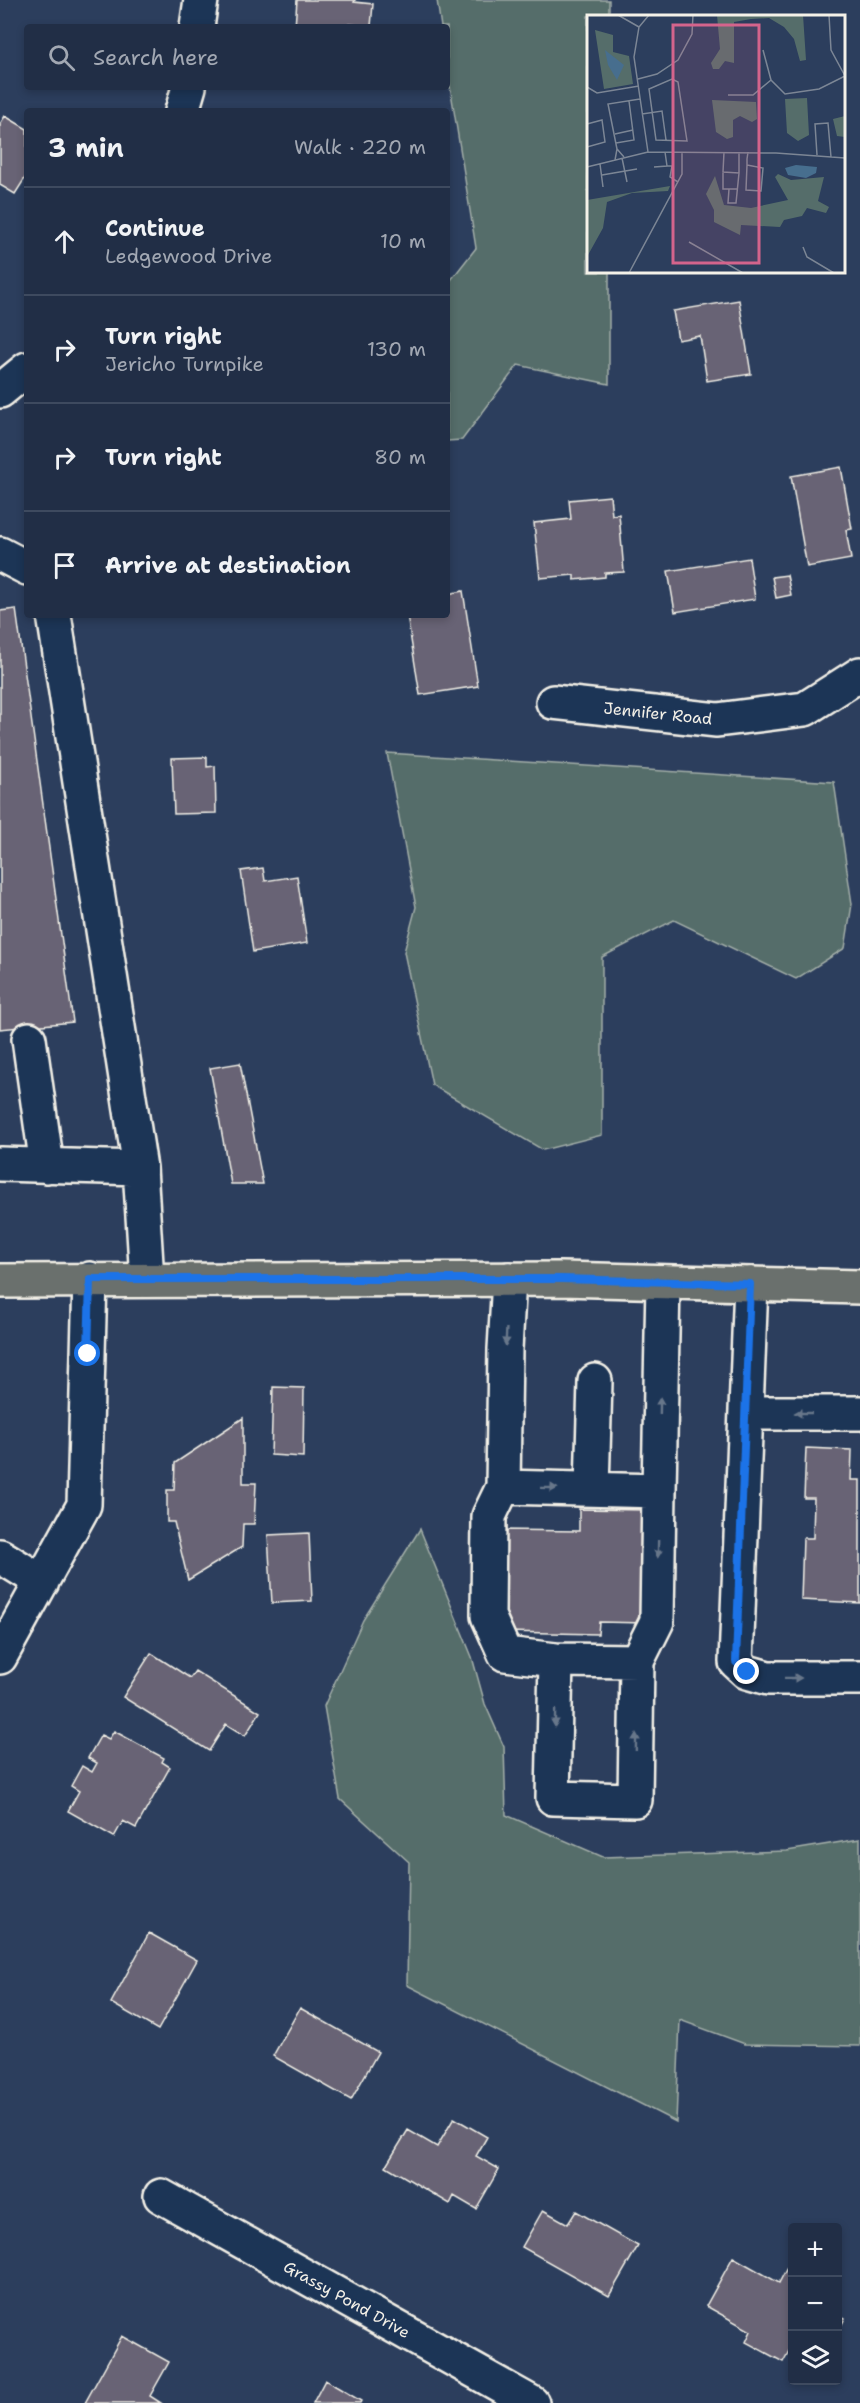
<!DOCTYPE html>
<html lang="en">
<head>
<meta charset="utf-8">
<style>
  body { margin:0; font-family:"Shantell Sans",sans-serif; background:#2d3a51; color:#f1f3f6 }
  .controls { position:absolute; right:18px; bottom:18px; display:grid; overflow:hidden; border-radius:6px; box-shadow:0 3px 9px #0003 }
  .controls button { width:54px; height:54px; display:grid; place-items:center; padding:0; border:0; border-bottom:2px solid #3e4a5f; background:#212e46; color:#f1f3f6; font:30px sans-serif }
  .stop { position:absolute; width:18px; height:18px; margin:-14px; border:4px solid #1a73e8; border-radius:50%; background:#fff }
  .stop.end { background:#1a73e8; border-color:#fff; box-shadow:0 2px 6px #0008 }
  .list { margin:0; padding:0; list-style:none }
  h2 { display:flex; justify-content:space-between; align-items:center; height:78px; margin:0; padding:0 24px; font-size:26px }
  h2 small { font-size:20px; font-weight:400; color:#a2a8b3 }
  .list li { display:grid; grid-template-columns:39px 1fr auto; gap:18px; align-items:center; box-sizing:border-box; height:108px; padding:0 24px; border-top:2px solid #3e4a5f }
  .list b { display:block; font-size:22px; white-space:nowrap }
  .list p { margin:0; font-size:20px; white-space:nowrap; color:#a2a8b3 }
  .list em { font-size:20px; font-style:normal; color:#a2a8b3 }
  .icon { flex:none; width:33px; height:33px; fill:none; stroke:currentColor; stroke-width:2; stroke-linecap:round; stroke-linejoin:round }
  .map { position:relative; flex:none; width:860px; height:2403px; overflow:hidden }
  .search { position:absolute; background:#212e46; box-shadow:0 3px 9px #0003; left:24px; top:24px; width:426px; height:66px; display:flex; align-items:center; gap:15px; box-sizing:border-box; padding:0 21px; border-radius:6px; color:#a2a8b3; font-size:22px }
  .panel { position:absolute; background:#212e46; box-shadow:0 3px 9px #0003; left:24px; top:108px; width:426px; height:510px; border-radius:6px }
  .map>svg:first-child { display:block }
</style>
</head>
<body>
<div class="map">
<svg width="860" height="2403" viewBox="0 0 860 2403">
  <rect width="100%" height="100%" fill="#2c3e5d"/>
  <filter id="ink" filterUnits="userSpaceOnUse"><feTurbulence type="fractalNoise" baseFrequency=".0167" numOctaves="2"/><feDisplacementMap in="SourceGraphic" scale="12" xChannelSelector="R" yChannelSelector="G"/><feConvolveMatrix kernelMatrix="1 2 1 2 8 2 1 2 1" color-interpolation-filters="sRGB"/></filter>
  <g filter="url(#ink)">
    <path fill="#556d6a" stroke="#a4afa9" stroke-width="1.5" d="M437,0h172v16h-21v256h21v112l-91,-19 -56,75 -15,1v-156l29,-37 -29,-181v-40h-6z
      M387,753l447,29 18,122 -7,44 -49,31 -122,-59 -72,37v178l-59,15 -111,-65 -28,-133 12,-45z
      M420,1529l52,128 13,47 19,43 2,68 97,42 184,-6 73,-12v207l-115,-2 -65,-24 -4,102 -269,-137 2,-123 -69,-63 -16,-93 39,-86z"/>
    <path fill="#686474" stroke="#f4f1e8" stroke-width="1.5" d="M297,0h58l-1,2 19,2 -2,22 -22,-2v3h-54z
      M5,116l22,13v46l-12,19 -15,-9v-61z
      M739,300l12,74 -44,7 -7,-45 -22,4 -5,-29z
      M841,467l11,62 -6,1 5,29 -44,8 -16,-91z
      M610,496l2,19 7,-1 5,58 -19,1v4l-31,3v-5l-34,3 -6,-55 37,-4 -2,-19z
      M749,558l6,41 -80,13 -7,-41z
      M787,575l4,20 -15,3 -4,-21z
      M463,591l15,95 -58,9 -13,-80h40v-21z
      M16,609l57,413 -73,7v-418z
      M207,757v10l8,-1 1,47 -42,1 -2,-56z
      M263,868l2,13 32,-5 10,67 -54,9 -12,-81z
      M240,1063l23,121h-32l-21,-116z
      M273,1387l31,1 -1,69 -32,-2z
      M243,1418v65h13l-2,41h-11l-1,23 -54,33 -14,-58h-7v-32h7l1,-27z
      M806,1448l46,2 -1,30h9v123l-59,-3 2,-62h10l1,-40h-10z
      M579,1509l68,1 -1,113 -47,-1 -1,12 -93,-2 1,-45h-6l1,-57 78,1z
      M309,1533l3,68 -40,2 -4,-68z
      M151,1653l39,25 5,-7 65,41 -15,24 -19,-12 -17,27 -86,-54z
      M114,1731l50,27 -2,4 8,5 -34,61 -13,-7 -9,16 -46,-26 11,-20 -8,-5 11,-20 10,6 5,-9 -9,-5 13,-23 8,4z
      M149,1933l48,27 -39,70 -47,-27z
      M300,2008l78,44 -27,48 -78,-44z
      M454,2118l33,19 -11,19 23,13 -23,40 -22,-13 -4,8 -64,-38 22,-36 29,17z
      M543,2210l25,14 8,-13 62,35 -29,50 -87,-49z
      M733,2257l46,26 9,-17 4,3v84l-3,-2 -6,11 -37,-20 5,-11 -45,-25z
      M838,2314l7,4 -7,14z
      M122,2336l47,26 -19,34 11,7h-76z
      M325,2380l36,21 -1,2h-47z"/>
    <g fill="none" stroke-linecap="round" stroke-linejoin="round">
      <defs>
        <path id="minor" d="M197,27l4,-27
          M182,111l7,-24
          M0,391l27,-22
          M0,554l27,14
          M553,702l164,18 88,-11 55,-35
          M29,1039l18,127
          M0,1164l140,4 -86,-553
          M140,1168l7,112
          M509,1279l-4,70 -2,138 156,4 4,-209
          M751,1284l-15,378 11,10 21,6h92
          M746,1413h114
          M503,1487l-14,29 -1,100 17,38 51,6 81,1
          M592,1489l3,-108
          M0,1556l42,26
          M0,1657l84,-152 6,-226
          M556,1660l-3,138 82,2 2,-139 20,-40 2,-130
          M161,2196l371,207"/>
        <path id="major" d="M0,1281l561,-2 299,8"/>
      </defs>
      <use href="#minor" stroke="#f4f1e8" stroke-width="38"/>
      <use href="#major" stroke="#f4f1e8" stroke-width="38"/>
      <use href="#minor" stroke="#1d3557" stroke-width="33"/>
      <use href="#major" stroke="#6b706d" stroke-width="33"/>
    </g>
    <defs><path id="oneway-solid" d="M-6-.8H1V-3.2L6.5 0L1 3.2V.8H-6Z" transform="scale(1.5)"/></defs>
    <g fill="#68778a">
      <use href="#oneway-solid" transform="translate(506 1337) rotate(93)"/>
      <use href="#oneway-solid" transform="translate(660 1406) rotate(-89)"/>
      <use href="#oneway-solid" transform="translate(803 1413) rotate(180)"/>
      <use href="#oneway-solid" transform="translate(549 1488) rotate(1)"/>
      <use href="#oneway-solid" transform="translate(658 1549) rotate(91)"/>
      <use href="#oneway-solid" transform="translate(793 1678)"/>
      <use href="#oneway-solid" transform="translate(555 1718) rotate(91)"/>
      <use href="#oneway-solid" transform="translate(636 1742) rotate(-89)"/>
    </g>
  </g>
  <g fill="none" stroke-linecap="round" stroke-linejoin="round" filter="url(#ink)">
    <path stroke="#1a73e8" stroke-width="8" d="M88,1354l2,-75h471l189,5 -14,378 11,10"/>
  </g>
  <g text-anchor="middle" stroke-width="5" stroke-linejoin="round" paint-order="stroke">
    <g font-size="16" fill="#f4f1e8" stroke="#1d3557">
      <text transform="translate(658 713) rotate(6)" y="6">Jennifer Road</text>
      <text transform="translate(347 2299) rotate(29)" y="6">Grassy Pond Drive</text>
    </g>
  </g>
  <g transform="translate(587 15)">
    <rect width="258" height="258" fill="#2c3e5d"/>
    <path d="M130,0h86l3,45 -6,1 -6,-22 -10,-12 -15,-9 -18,1 -17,3v41l-9,-2 -6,8h-6l-2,-6 9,-14zM8,15l18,5v17l16,4 4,28 -29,5zM220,83l2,37 -11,6 -11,-8 -2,-34zM125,85l44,2 1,17 -5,3 -12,-6 -7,4v17l-6,2 -11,-7zM258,101v21l-8,-1 -4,-17zM191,159l13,6 33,-3 -6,24 11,6 -3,6 -19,-5 -5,8 -18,4 -4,7 -39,-2 -1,10 -26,-13v-12l-8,-16 9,-18 9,29 27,3 37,-8 -13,-23zM83,171l-2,5 -36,2 -25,9 -4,26 -15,27 -1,-55z" fill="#556d6a"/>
    <path d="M18,35l19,15 -7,15 -9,-15zM209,150l21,2 -1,6 -10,5 -18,-3 -3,-7z" fill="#476e8e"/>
    <path fill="none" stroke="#7c8695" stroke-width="1.5" d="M31,0l21,12M242,0l2,35 14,26M176,35l8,30 14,14 34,-5 26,-13M51,64l19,-5 21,-14 14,-26 1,-19M85,64l6,3 9,59 -31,-1 -7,-51zM0,72l10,6 42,-7M141,80h25l18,-15M55,99l20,-3 4,29M0,109l15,-4 3,22 -18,5M28,119l18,-4M29,128l18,-3 -5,-39M30,134l-9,-45 32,-5M61,137l-14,-95 5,-30 10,-12M137,137l-1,20 16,1v-21M230,140l-2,-31 13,-1 3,34M35,143l5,24M28,145l2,-11 7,8M13,149l3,23M160,150l16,3 -2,23 -15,-1 1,-25v-6l1,-7M80,151h5l-2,11 8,5M0,152l61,-15 128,1 69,5M67,152l13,-1 -2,-14M136,157v17h14M15,160l35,-6M142,174l-1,14h8l3,-30M102,227l54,31M216,232l4,10 27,16M42,258l53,-99v-22"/>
    <path fill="#d4648c" fill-opacity="0.15" stroke="#d4648c" stroke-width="3" d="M86,10h86v238h-86z"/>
    <rect width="258" height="258" fill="none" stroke="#f4f1e8" stroke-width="3"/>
  </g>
</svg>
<div class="controls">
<button>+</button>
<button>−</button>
<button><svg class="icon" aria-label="layers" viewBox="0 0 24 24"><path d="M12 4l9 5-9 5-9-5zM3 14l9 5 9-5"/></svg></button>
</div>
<div class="stop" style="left:88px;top:1354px"></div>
<div class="stop end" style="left:747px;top:1672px"></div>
<div class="search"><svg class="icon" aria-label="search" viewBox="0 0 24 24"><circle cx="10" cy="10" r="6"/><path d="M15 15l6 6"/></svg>Search here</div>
<section class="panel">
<h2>3 min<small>Walk · 220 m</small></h2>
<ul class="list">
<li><svg class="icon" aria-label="ahead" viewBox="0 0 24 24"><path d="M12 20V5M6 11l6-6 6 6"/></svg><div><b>Continue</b><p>Ledgewood Drive</p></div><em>10 m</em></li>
<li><svg class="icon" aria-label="right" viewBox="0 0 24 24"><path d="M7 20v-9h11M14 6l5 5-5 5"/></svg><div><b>Turn right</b><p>Jericho Turnpike</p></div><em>130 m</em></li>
<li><svg class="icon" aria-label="right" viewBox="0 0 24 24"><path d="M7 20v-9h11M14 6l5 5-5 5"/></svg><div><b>Turn right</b></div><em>80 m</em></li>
<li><svg class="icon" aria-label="arrive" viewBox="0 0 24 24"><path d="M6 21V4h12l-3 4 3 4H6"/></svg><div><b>Arrive at destination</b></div></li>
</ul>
</section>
</div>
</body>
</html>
